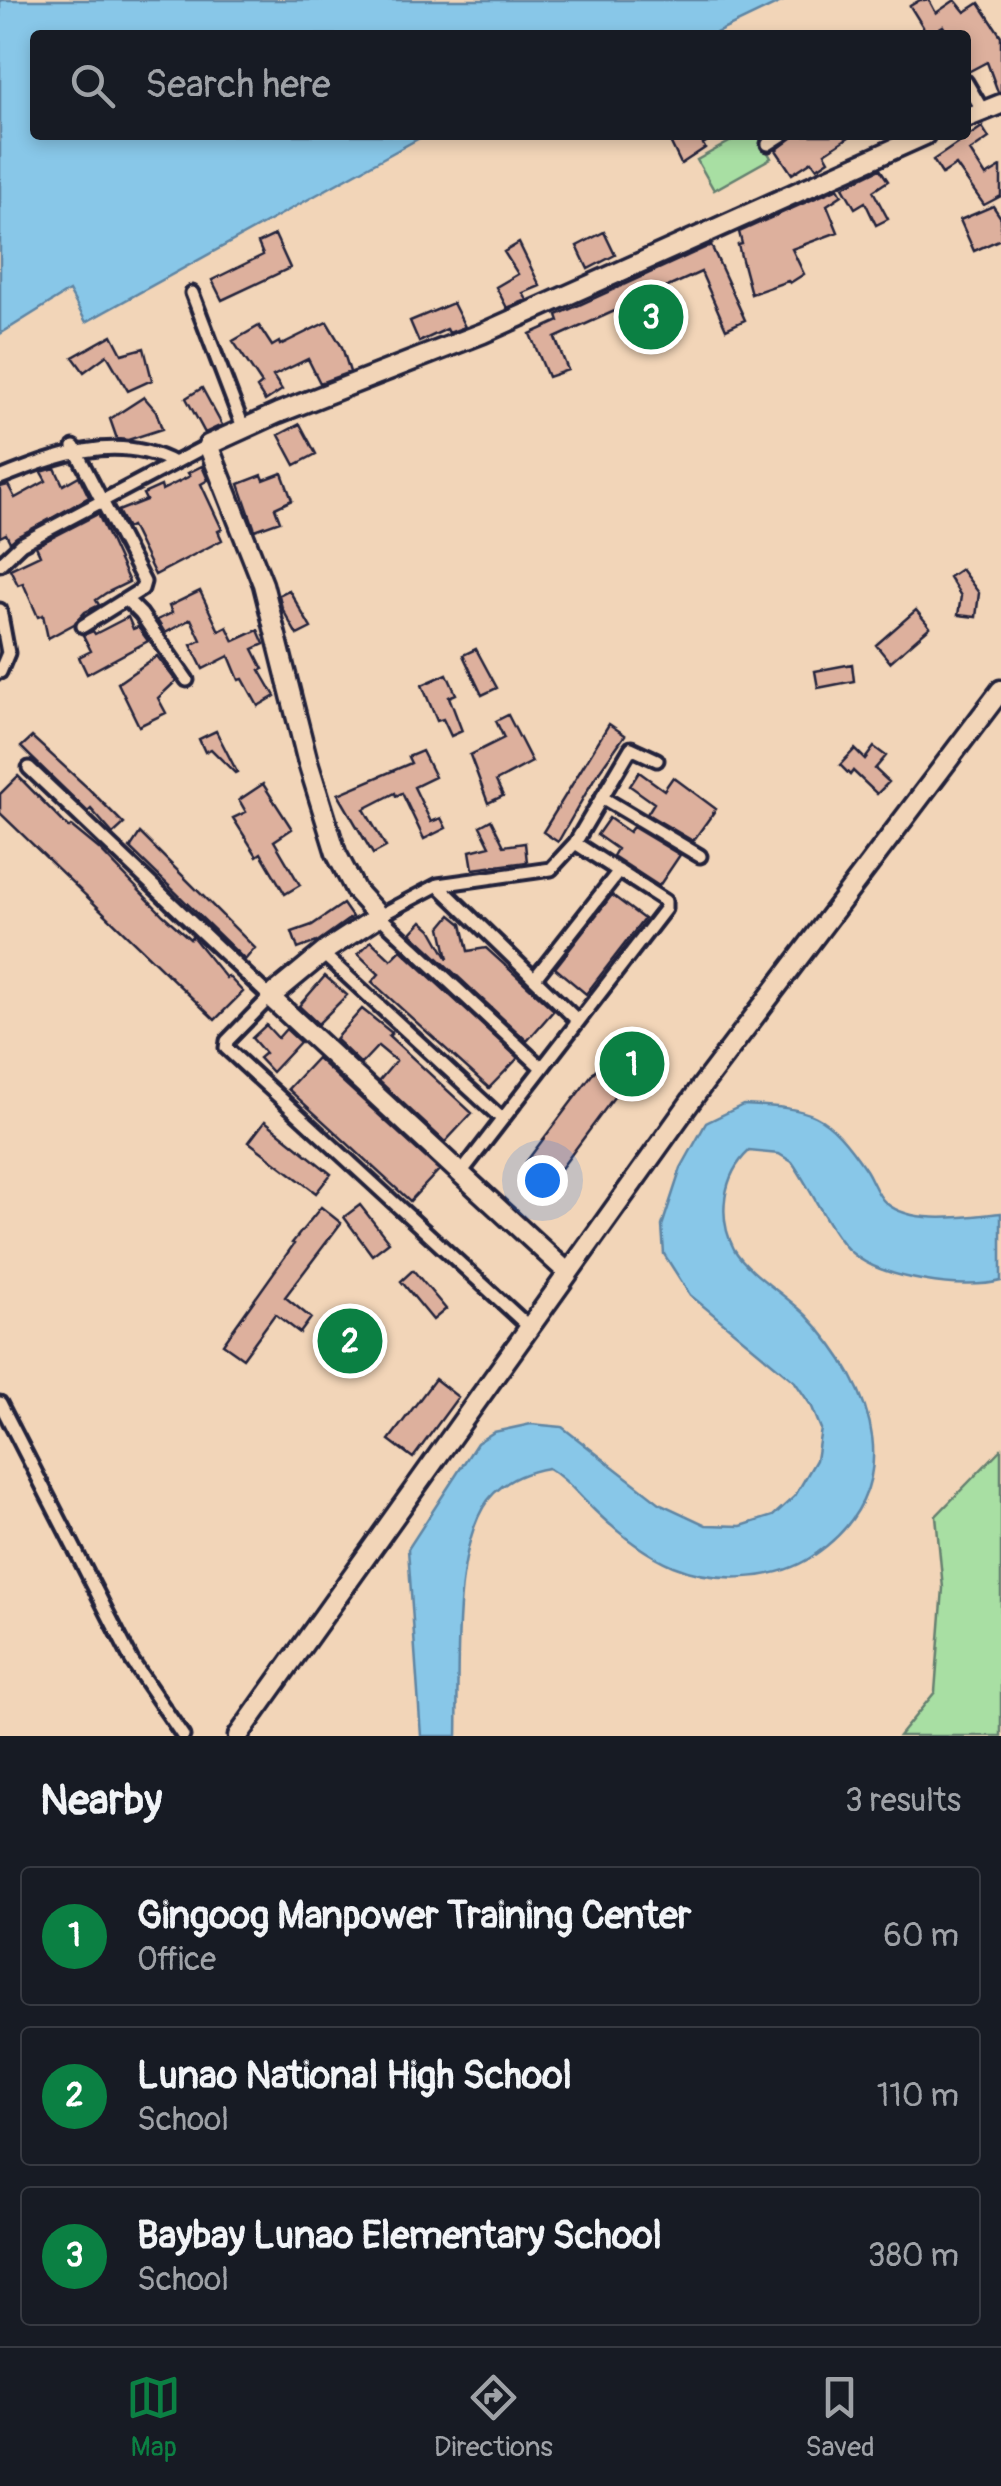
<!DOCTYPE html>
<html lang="en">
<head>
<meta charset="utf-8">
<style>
  body { margin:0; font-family:Pangolin,sans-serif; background:#20242c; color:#f1f3f6 }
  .you { position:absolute; left:542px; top:1180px; width:35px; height:35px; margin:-25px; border:8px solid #fff; border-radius:50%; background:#1a73e8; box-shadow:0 0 0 15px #1a73e833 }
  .badge { display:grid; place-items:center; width:65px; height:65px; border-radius:50%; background:#0b8043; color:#fff; font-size:32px; font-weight:700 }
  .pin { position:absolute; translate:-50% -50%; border:5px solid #fff; box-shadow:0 2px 10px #0006 }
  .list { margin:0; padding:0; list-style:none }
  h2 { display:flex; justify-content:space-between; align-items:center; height:130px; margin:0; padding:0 40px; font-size:42px }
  h2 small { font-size:32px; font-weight:400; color:#9ea1a6 }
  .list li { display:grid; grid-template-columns:65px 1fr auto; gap:30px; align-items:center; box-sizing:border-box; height:140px; margin:0 20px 20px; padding:0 20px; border:2px solid #363941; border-radius:10px }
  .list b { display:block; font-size:38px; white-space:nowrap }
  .list p { margin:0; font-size:32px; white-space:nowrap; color:#9ea1a6 }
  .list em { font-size:32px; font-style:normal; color:#9ea1a6 }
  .icon { flex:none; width:55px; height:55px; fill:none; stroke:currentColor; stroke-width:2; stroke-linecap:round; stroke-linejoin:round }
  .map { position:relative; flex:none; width:1001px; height:1736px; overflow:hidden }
  .search { position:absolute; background:#171b24; box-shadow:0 5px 15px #0003; left:30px; right:30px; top:30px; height:110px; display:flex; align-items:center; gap:25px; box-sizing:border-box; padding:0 35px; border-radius:10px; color:#9ea1a6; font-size:38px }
  .sheet { height:610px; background:#171b24 }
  nav { display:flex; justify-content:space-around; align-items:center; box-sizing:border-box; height:140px; border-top:2px solid #363941; background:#171b24; font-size:28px; color:#9ea1a6 }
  nav a { display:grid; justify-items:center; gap:5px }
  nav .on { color:#0b8043 }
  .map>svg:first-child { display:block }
</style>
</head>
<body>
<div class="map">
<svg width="1001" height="1736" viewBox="0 0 1001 1736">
  <rect width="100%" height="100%" fill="#f2d5b8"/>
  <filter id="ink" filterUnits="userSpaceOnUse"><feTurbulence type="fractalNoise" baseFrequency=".01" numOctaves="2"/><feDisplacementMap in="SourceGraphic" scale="20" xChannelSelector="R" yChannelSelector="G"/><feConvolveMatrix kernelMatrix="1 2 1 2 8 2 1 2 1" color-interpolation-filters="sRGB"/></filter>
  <g filter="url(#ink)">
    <path fill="#a8dfa3" stroke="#65806f" stroke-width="2.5" d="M742,135h16l13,23 -57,32 -17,-30z
      M1001,1449v287h-102l36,-44 8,-104 -7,-72z"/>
    <path fill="#88c7e8" stroke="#5f85a3" stroke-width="2.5" d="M0,0h785l-73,35h-677v100h390l-339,187 -17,-31 -69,43z
      M743,1105c69,3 83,6 123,65 6,9 11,26 20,33 27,23 83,13 115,10v68c-37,10 -119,-2 -149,-28 -20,-16 -43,-68 -60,-91l-13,-8 -30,-3c-26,24 -32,66 -15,98 14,24 52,46 73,67 68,71 104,174 6,240 -38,26 -99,27 -140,10 -31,-13 -63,-40 -86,-63 -13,-13 -23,-26 -39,-35 -23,4 -45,13 -60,32 -37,50 -29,174 -31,236h-36l-13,-187 69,-106 17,-11 37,-8 31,3 99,77 45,21 35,1 32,-10 22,-20 21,-36 5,-31 -9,-22 -17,-25 -105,-87 -26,-41 -2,-28 19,-58 25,-45z"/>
    <path fill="#ddb09d" stroke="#22223b" stroke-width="2.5" d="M920,0h9l7,13 19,-13 10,12 14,-9 22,33v56h-3l-11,-30 -21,11v-38h-17l-6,-9 -15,9 -18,-29z
      M982,127l7,11 -19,13 16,25 15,-9v29l-17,9 -28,-40 -14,9 -9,-14z
      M667,135h50l-14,9 2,4 -24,16z
      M796,135h56l-27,18 4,7 -12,8 -5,-7 -20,13 -16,-24z
      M880,169l8,12 -15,10 15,28 -12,6 -11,-23 -10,6 -12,-21z
      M838,188l4,7 -15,10 11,27 -46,17 12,25 -14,9 -2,-2 -37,13 -13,-49 4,-1 -3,-12z
      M993,206l8,12v21l-27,12 -14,-31z
      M604,232l11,23 -27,14 -11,-23z
      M275,235l15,33 -68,32 -10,-20 51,-25 -5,-12z
      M519,243l21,43 -17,7 4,7 -20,8 -11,-21 22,-13 -14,-22z
      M711,245l34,75 -19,9 -25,-57 -146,66 13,32 -20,7 -18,-43 29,-13 -2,-6z
      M453,303l12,24 -16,6 -2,-4 -28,13 -9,-21z
      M327,322l15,25 8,25 -30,11 -12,-24 -35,17 9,14 -17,11 -8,-13 5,-4 -29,-43 26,-15 13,20 7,-4 1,3z
      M112,335l10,19 22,-6 8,32 -24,11 -21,-36 -23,17 -11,-15z
      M202,388l20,37 -17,8 -19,-35z
      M144,397l12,14 6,18 -34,11 -11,-1 -7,-20z
      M300,424l16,30 -21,11 -16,-30z
      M202,466l6,14 -7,4 21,45 -4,2 4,9 -67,35 -24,-49 -4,2 -9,-17 28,-11 -3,-6 18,-8 1,4 28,-14 -2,-3z
      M55,468l8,17 16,-9 10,21 -79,45 -4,-8 -6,3v-50l8,-2 7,13 31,-17 -5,-9z
      M282,473l10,27 -17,8 5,13 -25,9 -16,-46 23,-9 2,5z
      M98,514l31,68 -23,11 -10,7 3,5 -14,7 -11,12 -26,14 -5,-23 -5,2 -15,-34 -5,2 -8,-16 30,-14 -4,-9z
      M961,569l18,24 -3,24 -18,-2 3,-19 -12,-19z
      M289,590l22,38 -14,7 -15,-27 -3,-13z
      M200,591l19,40 8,-4 7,14 24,-11 6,14 -11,5 10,20 -3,1 15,26 -17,10 -15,-27 -4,1 -10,-24 -26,13 -12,-24 10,-5 -10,-21 -26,14 -8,-13 15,-7 -3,-7z
      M916,610l14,17 -40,35 -14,-17z
      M128,617l5,12 5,-2 10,14 -61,33 -8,-17 12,-6 -8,-16 10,-4 2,3z
      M476,649l21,39 -15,7 -19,-40z
      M157,656l19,25 -18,17 8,15 -27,13 -21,-43z
      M852,664l2,17 -36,7 -3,-17z
      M447,674l9,20 -7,3 13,34 -11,5 -8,-17 -6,2 -15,-36z
      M508,715l24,47 -36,19 7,15 -15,7 -18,-48 34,-17 -8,-17z
      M609,724l16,11 -31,44 -36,63 -15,-10z
      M216,731l21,41 -2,1 -24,-24 -6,3 -6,-13z
      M32,737l57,52 35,35 -11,10 -22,-25 -3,3 -59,-57 -8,-8z
      M874,747l12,9 -11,13 14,13 -12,12 -24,-23 -3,4 -10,-10 15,-16 10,10z
      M422,751l13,26 -21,10 17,35 10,-4 5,10 -22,11 -22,-46 -6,3 -1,-3 -31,16 22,38 -13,7 -35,-60 73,-31 -3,-6z
      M639,772l25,18 9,-13 43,32 -23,32 -46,-27 7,-11 -24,-17z
      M18,776l51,52 2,-2 28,23 64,66 27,24 2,-3 34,42 2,-2 15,16 -28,28 -215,-207v-19z
      M263,784l29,45 -18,12 26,44 -15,9 -24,-41 -4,3 -24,-38 13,-6 -7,-12z
      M609,818l20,14 4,-5 47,28 -21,31 -46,-30 4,-7 -20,-14z
      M491,820l13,26 21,-3 2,19 -54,7 -3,-18 20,-5 -10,-20z
      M140,833l115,115 -10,12 -115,-112z
      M612,895l32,24 -58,75 -31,-26z
      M343,904l9,13 -35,25 -19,7 -6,-17 20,-7z
      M451,915l11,9 6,27 18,-3 68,62 -27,31 -116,-108 11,-12 9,8 17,30 -7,-32z
      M371,941l20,19 10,-10 117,108 -29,30 -117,-106 7,-8 -21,-20z
      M325,976l22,19 -29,29 -19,-18z
      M362,1009l30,24 -3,3 83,77 -27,29 -66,-61 17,-20 -18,-15 -17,18 -26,-25z
      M266,1025l12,13 8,-9 14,13 -28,30 -13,-14 6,-5 -13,-15z
      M615,1044l25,18 -89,120 -25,-20z
      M317,1058l122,112 -29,31 -122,-112z
      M265,1121l66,53 -15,19 -67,-51z
      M360,1205l29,37 -17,13 -28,-38z
      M321,1207l20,16 -56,74 26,21 -11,15 -25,-19 -32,44 -20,-14 71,-100 -2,-1z
      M413,1270l33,39 -13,11 -32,-39z
      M435,1379l23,18 -45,61 -24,-18z"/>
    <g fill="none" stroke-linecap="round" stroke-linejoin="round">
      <defs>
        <path id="street" d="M966,82l17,29
          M768,144l14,-9
          M192,293l51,134
          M74,447l70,135 -2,7 -59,37
          M0,478c55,-22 117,-46 174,-15
          M0,564l21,-20 187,-99
          M127,600l14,14 46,66
          M0,610l8,43 -8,19
          M29,768l241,229 -43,44 -1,7 303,279
          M603,798l97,58
          M575,843l56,-95 26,12
          M438,885l139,135
          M323,954l178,164
          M535,978l84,-107
          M461,1173l204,-264v-8l-90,-58 -24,26 -113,16 -59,31 162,151
          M0,1403l132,258 51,75"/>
        <path id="secondary" d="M966,118l35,-14
          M567,1272l-297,-275 58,-48 51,-33 -23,-25 -20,-38 -29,-94 -44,-175 -55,-139 70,-32 205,-80 442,-198
          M238,1736l463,-649 300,-397"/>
      </defs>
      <use href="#street" stroke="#22223b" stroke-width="19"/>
      <use href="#secondary" stroke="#22223b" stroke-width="25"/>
      <use href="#street" stroke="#f2d5b8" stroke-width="11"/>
      <use href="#secondary" stroke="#f2d5b8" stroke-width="18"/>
    </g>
  </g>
</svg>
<div class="you"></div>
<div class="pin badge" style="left:632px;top:1064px">1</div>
<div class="pin badge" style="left:350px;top:1341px">2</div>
<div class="pin badge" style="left:651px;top:317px">3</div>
<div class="search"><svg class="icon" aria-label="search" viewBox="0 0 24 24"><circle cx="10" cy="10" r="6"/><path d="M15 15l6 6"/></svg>Search here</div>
</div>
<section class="sheet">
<h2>Nearby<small>3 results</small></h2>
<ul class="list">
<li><span class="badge">1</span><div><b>Gingoog Manpower Training Center</b><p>Office</p></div><em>60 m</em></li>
<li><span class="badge">2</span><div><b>Lunao National High School</b><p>School</p></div><em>110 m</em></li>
<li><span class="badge">3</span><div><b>Baybay Lunao Elementary School</b><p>School</p></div><em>380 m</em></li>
</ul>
</section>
<nav>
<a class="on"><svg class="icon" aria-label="map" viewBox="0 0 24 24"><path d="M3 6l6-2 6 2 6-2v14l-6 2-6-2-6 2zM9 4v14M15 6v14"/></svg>Map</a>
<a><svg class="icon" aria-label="directions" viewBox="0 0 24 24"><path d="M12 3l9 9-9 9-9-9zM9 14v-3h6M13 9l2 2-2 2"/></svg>Directions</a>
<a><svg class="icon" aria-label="saved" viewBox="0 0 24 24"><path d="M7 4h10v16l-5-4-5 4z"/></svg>Saved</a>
</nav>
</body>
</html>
